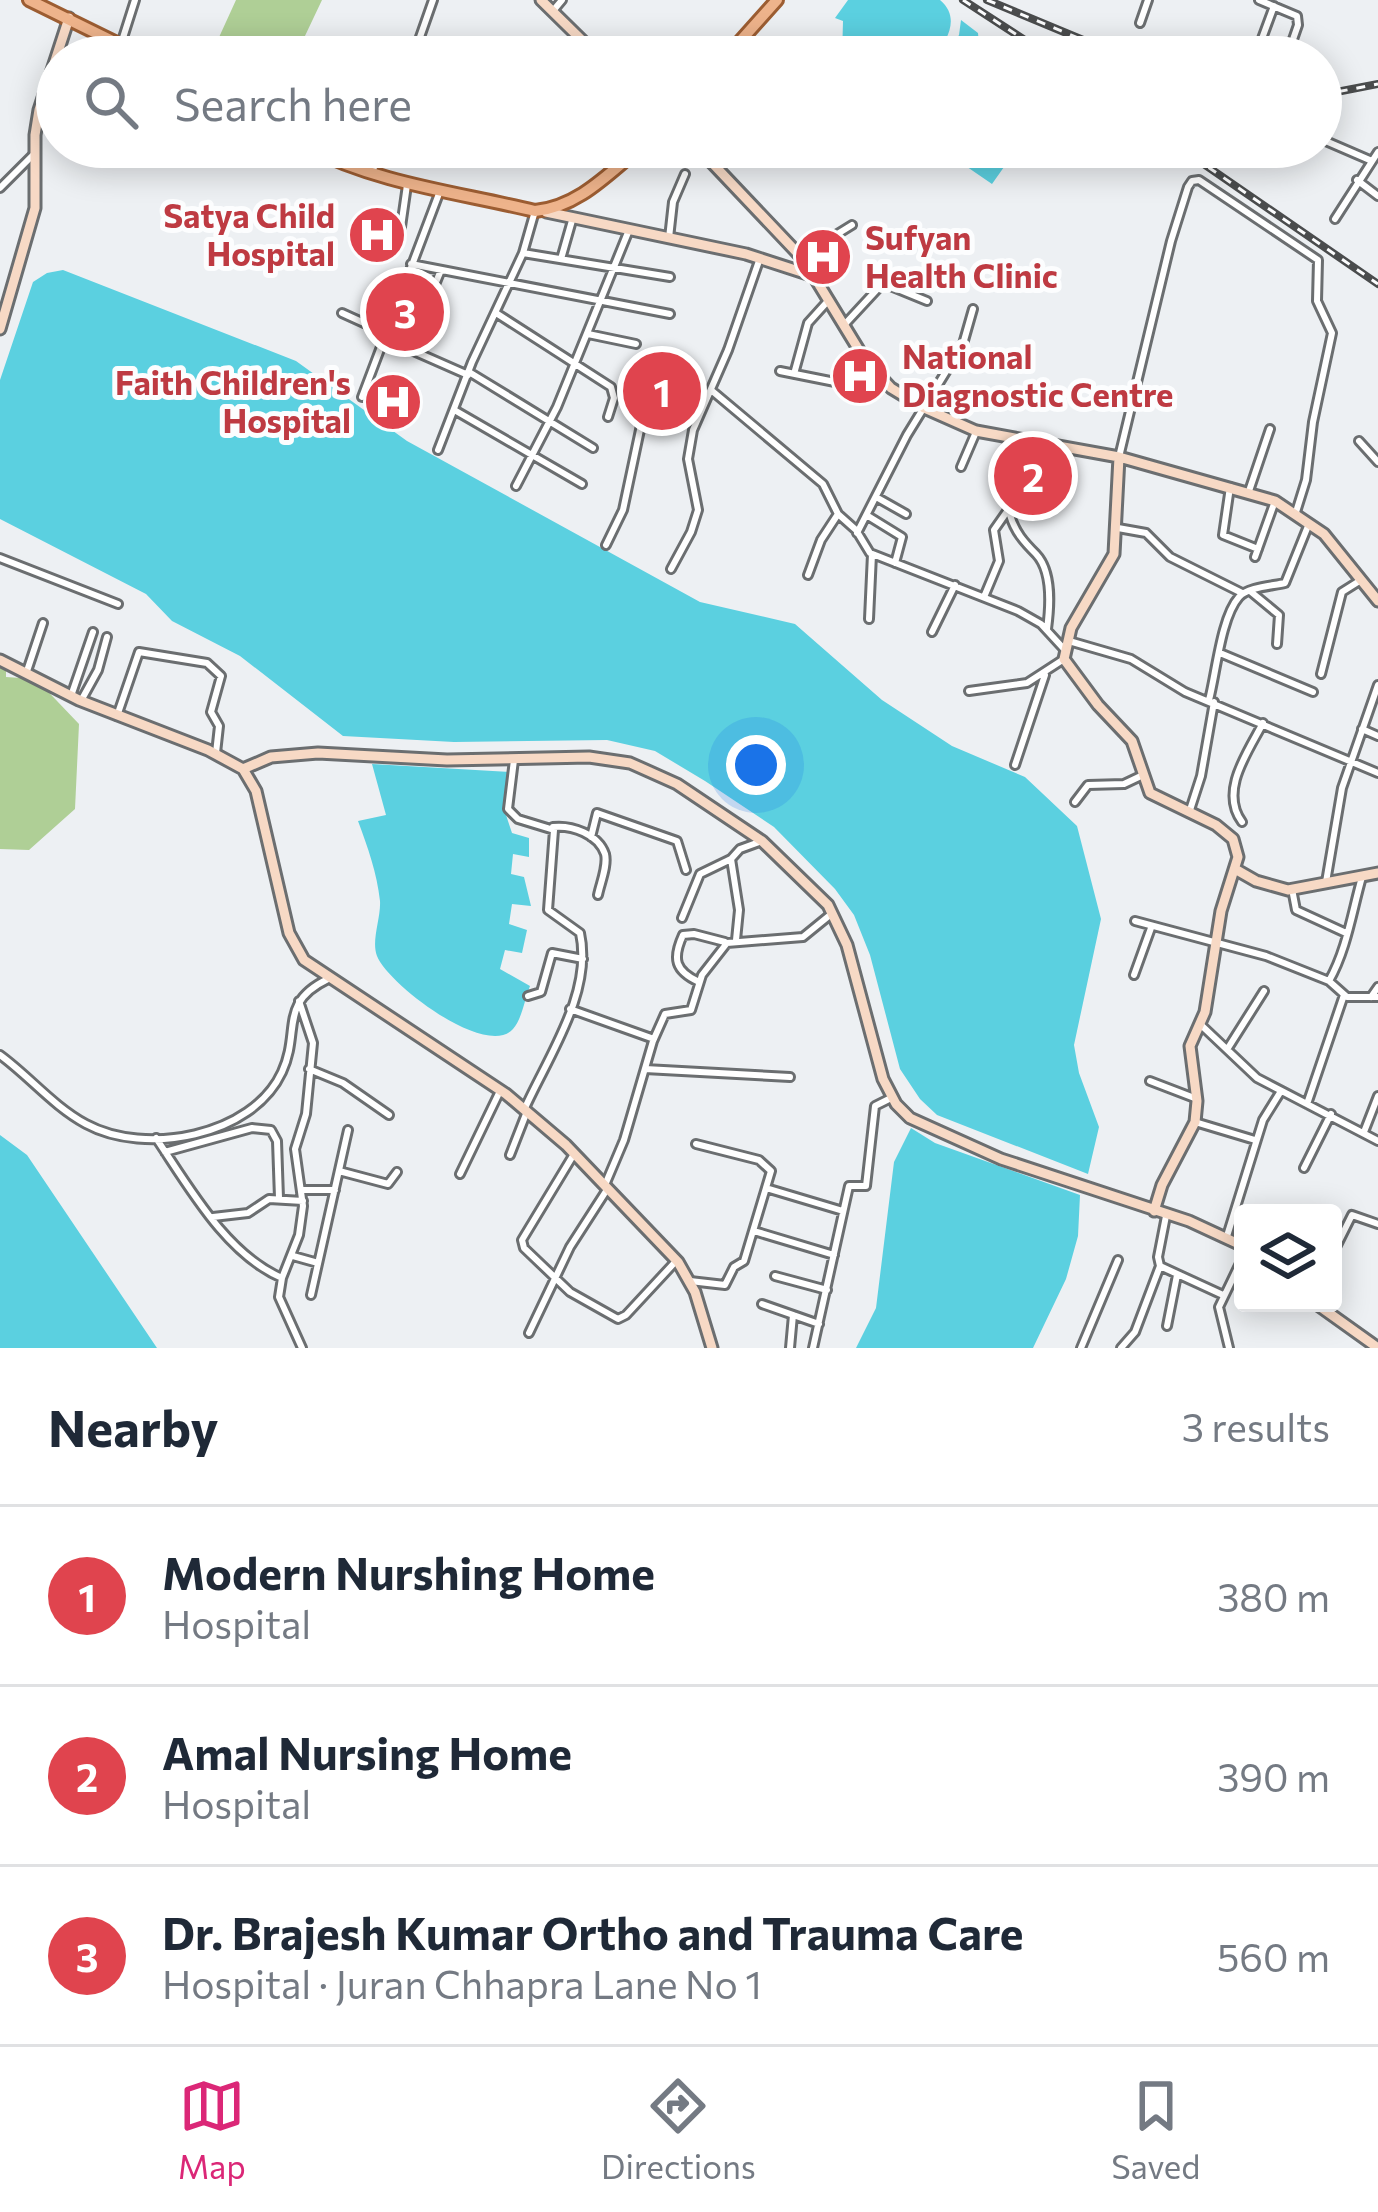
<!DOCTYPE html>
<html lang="en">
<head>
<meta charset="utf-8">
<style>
  body { margin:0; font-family:Commissioner,sans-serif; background:#f2f2f3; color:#1f2937 }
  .controls { position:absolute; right:36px; bottom:36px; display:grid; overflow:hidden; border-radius:12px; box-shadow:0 6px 30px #0003 }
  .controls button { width:108px; height:108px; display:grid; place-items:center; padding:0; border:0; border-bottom:3px solid #e0e1e3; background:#fff; color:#1f2937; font:60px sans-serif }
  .you { position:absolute; left:756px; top:765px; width:42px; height:42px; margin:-30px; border:9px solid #fff; border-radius:50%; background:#1a73e8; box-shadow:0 0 0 18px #1a73e833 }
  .badge { display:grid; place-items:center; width:78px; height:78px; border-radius:50%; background:#db2777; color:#fff; font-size:39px; font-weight:700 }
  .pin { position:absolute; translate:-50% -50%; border:6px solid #fff; box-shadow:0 3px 12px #0006 }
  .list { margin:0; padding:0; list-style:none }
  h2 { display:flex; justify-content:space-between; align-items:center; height:156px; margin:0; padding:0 48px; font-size:51px }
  h2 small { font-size:39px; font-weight:400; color:#747a83 }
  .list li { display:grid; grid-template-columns:78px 1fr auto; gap:36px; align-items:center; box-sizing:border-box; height:180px; padding:0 48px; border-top:3px solid #e0e1e3 }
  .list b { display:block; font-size:45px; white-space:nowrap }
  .list p { margin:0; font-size:39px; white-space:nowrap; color:#747a83 }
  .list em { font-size:39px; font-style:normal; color:#747a83 }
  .icon { flex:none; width:66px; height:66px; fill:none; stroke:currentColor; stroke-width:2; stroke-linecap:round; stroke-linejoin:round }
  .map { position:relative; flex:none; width:1378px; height:1348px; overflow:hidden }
  .search { position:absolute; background:#fff; box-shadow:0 6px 30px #0003; left:36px; right:36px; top:36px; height:132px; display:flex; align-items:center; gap:30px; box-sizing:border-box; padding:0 42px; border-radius:66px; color:#747a83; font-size:45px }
  .sheet { height:696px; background:#fff }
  nav { display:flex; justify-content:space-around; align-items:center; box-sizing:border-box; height:168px; border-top:3px solid #e0e1e3; background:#fff; font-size:33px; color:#747a83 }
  nav a { display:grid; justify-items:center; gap:6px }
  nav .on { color:#db2777 }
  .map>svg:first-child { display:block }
</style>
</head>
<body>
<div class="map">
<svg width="1378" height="1348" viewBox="0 0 1378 1348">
  <rect width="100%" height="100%" fill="#edf0f3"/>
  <path fill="#afcf96" d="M236,0h86l-27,57h-85z
    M0,667h6v10l30,2 43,45 -4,85 -46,41 -29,-1z"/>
  <path fill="#5bd0e0" d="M848,0h92c21,18 7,39 -5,57h-93l1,-36 -8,-3z
    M961,20l17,13 1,11 -8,13h-26l14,-22z
    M938,147h78v3l-24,34z
    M63,270l233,91 111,80 293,161 95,22 87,76 70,46 73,31 52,49 24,93 -27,126 5,28 20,54 -11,47 -151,-59 -17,-16 -20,-30 -30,-114 -16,-40 -19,-26 -61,-62 -69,-46 -50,-30 -48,-11 -153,2 -111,-6 -103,-80 -68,-35 -26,-27 -146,-75v-139l33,-98 14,-9z
    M372,764l138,8 -7,34 9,27 17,5v19l-16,-3 -2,20 13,3 7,29 -19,-2 -3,20 18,6 -5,23 -17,-3 -5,19 30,17c-5,12 -8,33 -17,43 -27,30 -125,-45 -136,-73 -6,-15 4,-38 3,-55 -3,-28 -12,-53 -22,-80l28,-6z
    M911,1128l24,15 145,52 -2,41 -12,43 -33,69h-177l20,-40 18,-146z
    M0,1135l27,20 130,193h-157z"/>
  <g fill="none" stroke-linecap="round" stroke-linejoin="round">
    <defs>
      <path id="street" d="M1259,0l38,16 1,9 -8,23
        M552,12l10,-12
        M1140,23l8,-23
        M121,44l14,-44
        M1257,52l17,-46
        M413,57l20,-57
        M1321,139l51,22
        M78,152l1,-5
        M372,173l9,-26
        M1357,180l21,16
        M0,188l32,-32
        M1335,219l43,-67
        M373,222l19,7 9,-2 6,-42
        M669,238l4,-36 12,-28
        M523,253l147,24
        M561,259l12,-42
        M804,260l14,-14 34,-21
        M411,264l259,50
        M342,313l44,20
        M496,313l115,74 3,11 -6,19
        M845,324l38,-41 44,18
        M588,334l48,10
        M384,338l84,37
        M408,350l33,-80
        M780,371l55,11
        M469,372l124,76
        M794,374l14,-51 19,-21
        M711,390l112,94 15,30 18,16 14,23 148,58 23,13 23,25
        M362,397l78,-206
        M456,411l126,73
        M1008,437c0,23 -6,56 2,78 5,17 14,27 26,39 17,18 14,53 11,75
        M1359,441l19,21
        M438,450l34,-88 51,-109 12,-42
        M1119,457l52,-216 17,-54 4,-6 7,-1 119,80 -1,41 15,32 -19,89 -7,58 -10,32
        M961,467l15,-35
        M516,486l41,-79 72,-177
        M1230,487l-7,48 35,14
        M1249,491l21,-62
        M876,497l30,17
        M868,516l34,21 -7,26
        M1118,528l28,5 24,24 72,36
        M857,533l50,-98 56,-91 10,-35
        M606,545l17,-35 21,-99 12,-5 43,8
        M1255,557l20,-56
        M0,558l118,46
        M671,569l20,-37 7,-22 -10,-51 5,-29 35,-80 32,-92
        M808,575l13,-35 17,-26
        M1250,591l29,24 -2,29
        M984,597l15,-36 -5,-31 14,-20
        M869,619l3,-65
        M932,632l23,-47
        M1069,641l62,18 54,33 193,81
        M1220,653l93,39
        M27,671l16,-48
        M1321,674l21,-82 19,-12
        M969,691l58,-8 37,-24
        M71,696l22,-64
        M82,699l16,-29 9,-33
        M1209,700c7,-26 12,-83 30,-103 9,-10 33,-11 46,-14l23,-57
        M117,716l22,-64 68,11 14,13 -10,36 8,14 -3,27
        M1362,729l16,7
        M514,760l-6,49 10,10 36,11 -6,80 32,23c13,59 -31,122 -55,175
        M1015,765l30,-90
        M1075,802l13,-17 36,-1 19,-9
        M1189,813l12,-37 13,-74
        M1242,822c-23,-31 6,-70 21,-99
        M553,827c19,-2 45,7 52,27 3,12 -5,30 -7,41
        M591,837l6,-24 80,28 9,29
        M1326,882l16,-94 36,-103
        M1292,889l4,21 50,23
        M682,918l18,-44 31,-15
        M1135,921l131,35 63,25 18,16h31
        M736,940l3,-30 -8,-51 9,-10 22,-8
        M1134,975l17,-47
        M1329,981c18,-32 23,-69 33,-104
        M699,982c-24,-11 -27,-23 -16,-47l11,-1 31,8
        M528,996l13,-4 11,-39 31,6
        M1371,997l7,-10
        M299,1001l14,42 -7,71 -11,35 8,57 -4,29 -17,43 -3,19 23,51
        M570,1009l84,30
        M1200,1024l57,54 121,63
        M1228,1048l36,-57
        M0,1055c30,22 53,51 86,69 59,32 166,13 196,-52 19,-41 -4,-69 46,-93
        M309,1069l34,14 46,32
        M645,1069l145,8
        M1150,1081l47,18
        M1307,1104l37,-109
        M1195,1122l60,18
        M1364,1132l14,-36
        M156,1138c33,49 70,116 126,140
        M165,1152l87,-24 19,2 6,11 2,57
        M574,1154l-52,86 2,8 46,44 48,27 8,-4 51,-55
        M510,1155l16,-41
        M1304,1168l27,-54
        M339,1171l49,13 9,-12
        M460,1174l40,-83
        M605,1185l19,-45 29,-99 12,-27 26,-4 11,-35 25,-32 76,-6 27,-22
        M766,1188l77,23
        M303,1190h32
        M1166,1216l-8,41 2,9 63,29
        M213,1217l35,-4 21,-14 34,2
        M754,1231l80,24
        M1227,1236l36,-116 18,-29
        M1333,1253l19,-38 26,9
        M293,1256l25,7
        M775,1276l52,14
        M690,1281l35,4 9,-18 10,-6 27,-90 -12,-11 -63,-16
        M311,1295l37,-165
        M762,1304l57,20
        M1167,1326l10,-51
        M529,1333l41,-86 38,-59
        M790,1348l3,-33
        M813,1348l36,-162h17l9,-80 16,-8
        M1081,1348l37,-88
        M1121,1348l14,-16 25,-66
        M1229,1348l-10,-41 24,-50"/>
      <path id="secondary" d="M541,0l58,57
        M697,147l107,113 61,100 26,28 33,20 52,23 143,26 156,44 49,33 54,67
        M546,212l200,42 68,22
        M0,329l35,-121v-73l4,-25 30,-92
        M1119,457l-5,97 -43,74 -7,31 34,46 34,36 18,52 66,32 17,14 5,18 -17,54 -16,101 -15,34 7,55 -2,21 -33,63 -8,26
        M0,660l79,40 129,50 35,19 13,22 33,142 15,27 202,134 60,51 112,117 17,30 17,56
        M243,769l28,-12 47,-4 129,7 142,-3 41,6 47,21 85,57 66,64 19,40 36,134 13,25 14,14 91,41 188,62 54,25
        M1235,869l21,12 32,9 90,-17
        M1315,1303l63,45"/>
      <path id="primary" d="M29,0l116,57
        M726,57l51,-57
        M307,147c72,37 149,45 228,64 43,-4 73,-37 106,-64"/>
    </defs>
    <use href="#street" stroke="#6b6e70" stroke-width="12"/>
    <use href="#secondary" stroke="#6b6e70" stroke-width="15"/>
    <use href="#primary" stroke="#9c5d32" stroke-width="16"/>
    <use href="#street" stroke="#fff" stroke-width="6"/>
    <use href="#secondary" stroke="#f7d9c5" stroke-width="9"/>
    <use href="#primary" stroke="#eeb38b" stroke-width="10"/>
    <defs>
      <path id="rail" d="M963,0l88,57
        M987,0l101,42 55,15
        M1321,95l57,-11
        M1179,147l199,137"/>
    </defs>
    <use href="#rail" stroke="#4a4c4d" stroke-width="8"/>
    <use href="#rail" stroke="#fcfdfe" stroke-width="3" stroke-dasharray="9" stroke-linecap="butt"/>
  </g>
  <defs>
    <symbol id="hospital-disc" viewBox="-11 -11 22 22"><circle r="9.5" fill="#e0444e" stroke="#fcfdfe"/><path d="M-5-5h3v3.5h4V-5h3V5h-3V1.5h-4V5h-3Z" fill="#fff"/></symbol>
  </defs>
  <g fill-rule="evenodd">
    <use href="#hospital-disc" x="344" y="202" width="66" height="66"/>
    <use href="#hospital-disc" x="790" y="224" width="66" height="66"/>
    <use href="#hospital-disc" x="827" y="343" width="66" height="66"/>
    <use href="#hospital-disc" x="360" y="369" width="66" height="66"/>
  </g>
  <g text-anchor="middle" stroke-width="10" stroke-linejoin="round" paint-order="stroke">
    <g font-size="33" font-weight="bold" fill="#be3a42" stroke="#fcfdfe" text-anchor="end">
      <text x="335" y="228">Satya Child<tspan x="335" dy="38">Hospital</tspan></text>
      <text x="865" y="250" text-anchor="start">Sufyan<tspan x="865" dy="38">Health Clinic</tspan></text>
      <text x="902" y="369" text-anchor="start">National<tspan x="902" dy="38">Diagnostic Centre</tspan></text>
      <text x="351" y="395">Faith Children's<tspan x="351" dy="38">Hospital</tspan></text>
    </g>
  </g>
</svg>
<div class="controls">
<button><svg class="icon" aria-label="layers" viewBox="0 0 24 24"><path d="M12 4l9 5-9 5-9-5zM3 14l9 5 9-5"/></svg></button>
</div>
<div class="you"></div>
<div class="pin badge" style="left:662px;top:391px;background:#e0444e">1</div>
<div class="pin badge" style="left:1033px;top:476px;background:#e0444e">2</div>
<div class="pin badge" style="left:405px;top:312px;background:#e0444e">3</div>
<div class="search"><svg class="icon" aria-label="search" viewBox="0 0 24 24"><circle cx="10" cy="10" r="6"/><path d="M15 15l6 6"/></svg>Search here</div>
</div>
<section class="sheet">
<h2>Nearby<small>3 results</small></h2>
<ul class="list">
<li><span class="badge" style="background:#e0444e">1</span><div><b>Modern Nurshing Home</b><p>Hospital</p></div><em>380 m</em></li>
<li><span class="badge" style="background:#e0444e">2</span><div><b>Amal Nursing Home</b><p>Hospital</p></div><em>390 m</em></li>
<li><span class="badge" style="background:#e0444e">3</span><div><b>Dr. Brajesh Kumar Ortho and Trauma Care</b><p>Hospital · Juran Chhapra Lane No 1</p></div><em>560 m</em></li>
</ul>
</section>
<nav>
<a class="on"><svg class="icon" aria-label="map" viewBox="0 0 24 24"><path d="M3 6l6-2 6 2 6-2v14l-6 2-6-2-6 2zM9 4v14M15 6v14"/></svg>Map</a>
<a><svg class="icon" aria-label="directions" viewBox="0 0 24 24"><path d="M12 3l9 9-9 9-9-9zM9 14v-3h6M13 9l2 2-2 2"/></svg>Directions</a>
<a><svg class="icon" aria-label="saved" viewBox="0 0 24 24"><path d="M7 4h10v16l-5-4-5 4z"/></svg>Saved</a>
</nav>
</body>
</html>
